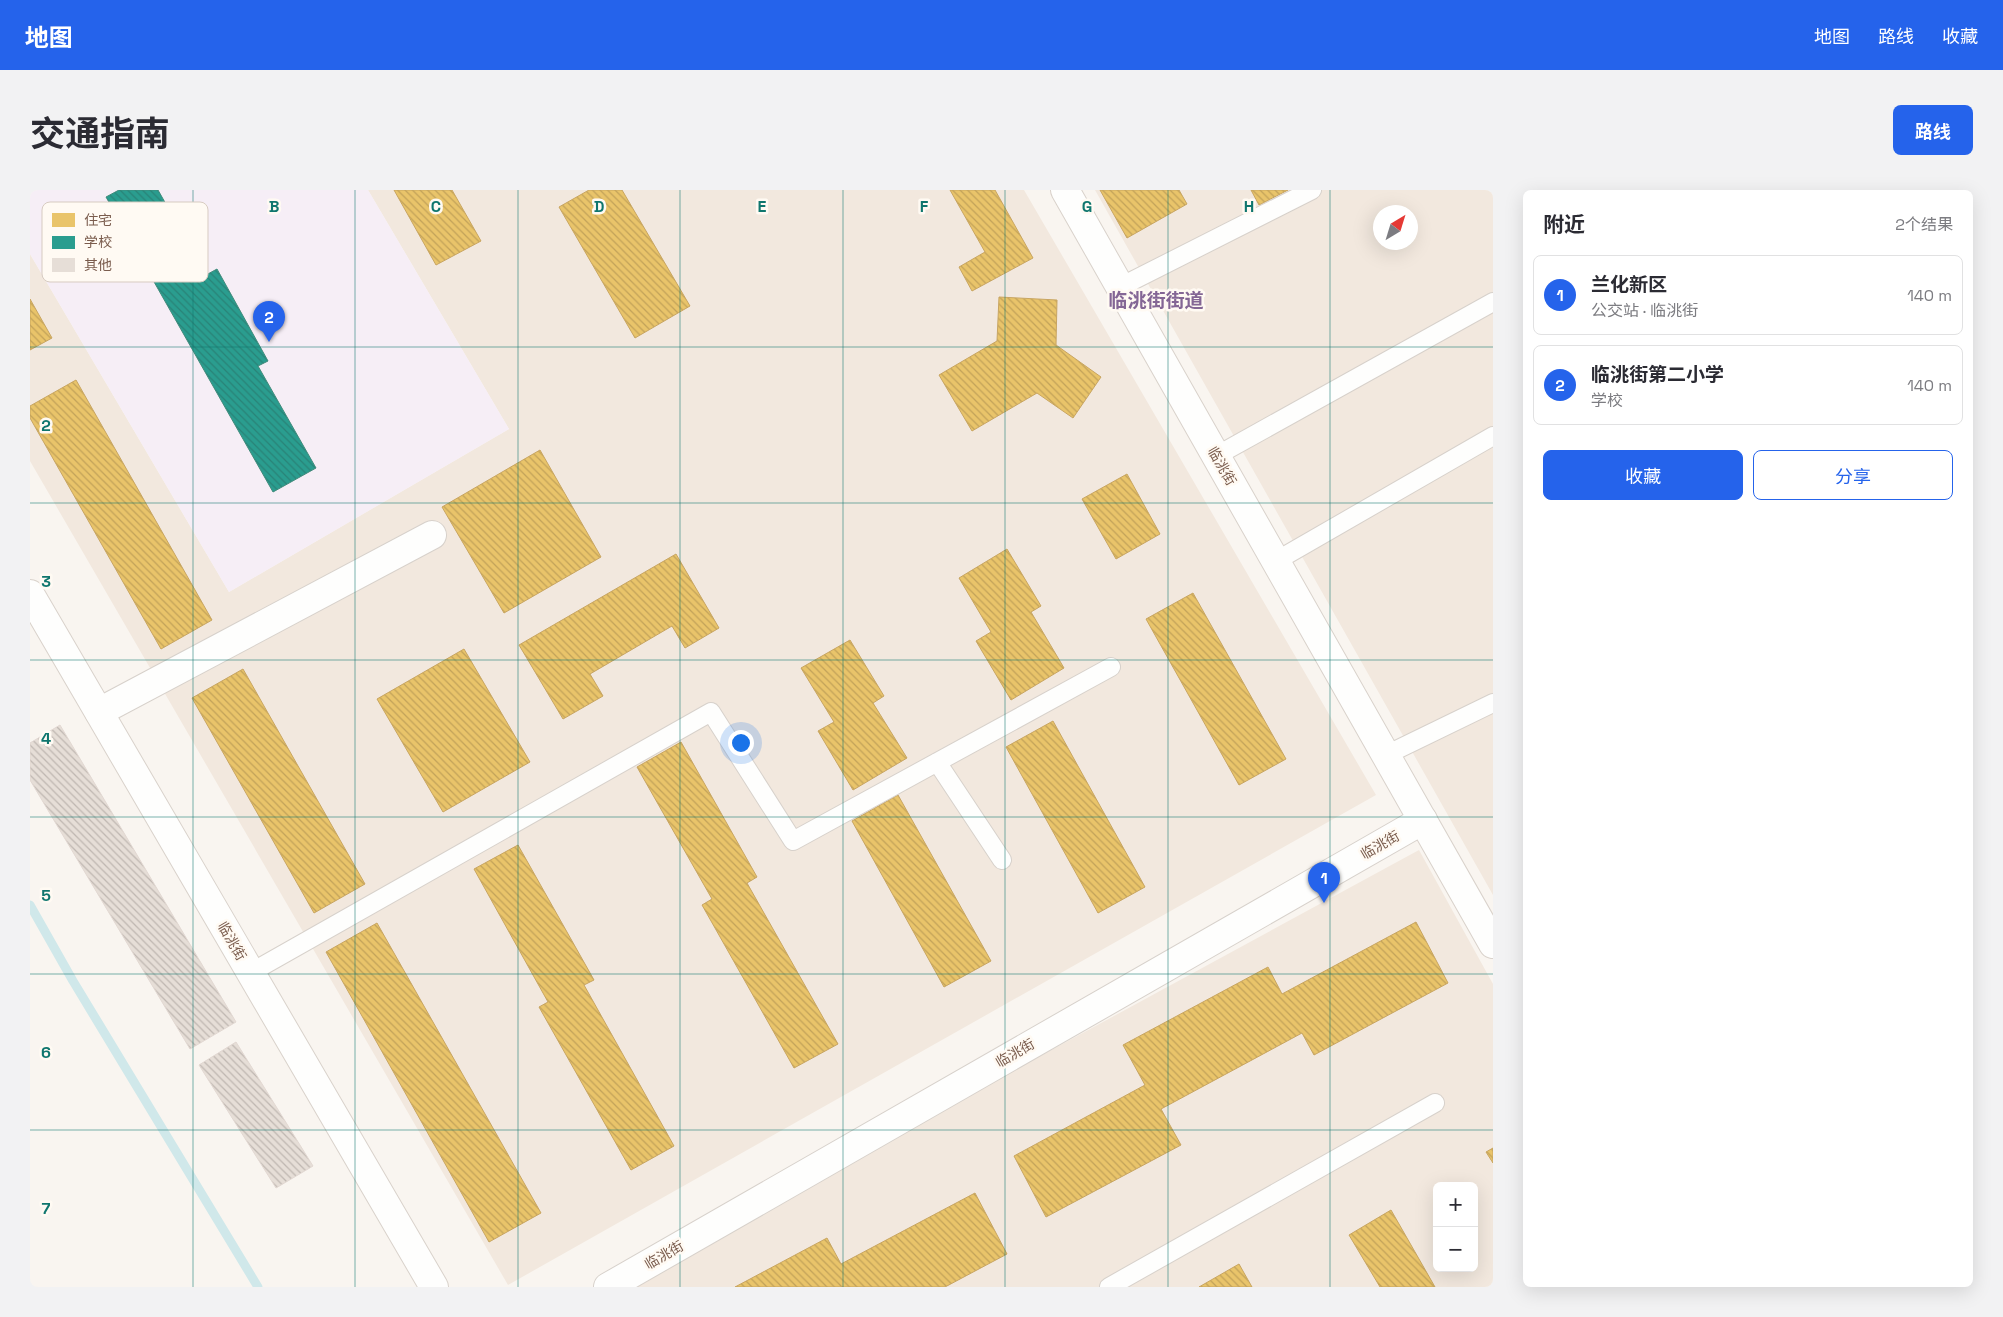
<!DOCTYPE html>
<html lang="zh">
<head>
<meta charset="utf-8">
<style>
  body { margin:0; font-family:"Space Grotesk","Noto Sans SC",sans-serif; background:#f2f2f3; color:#2b2b33 }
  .controls { position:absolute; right:15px; bottom:15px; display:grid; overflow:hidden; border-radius:8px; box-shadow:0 5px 20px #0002 }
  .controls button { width:45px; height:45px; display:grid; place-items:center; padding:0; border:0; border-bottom:1px solid #e1e1e2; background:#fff; color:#2b2b33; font:25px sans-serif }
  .compass { position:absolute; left:1343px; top:15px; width:45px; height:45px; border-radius:50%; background:#fff; box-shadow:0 5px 20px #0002; rotate:38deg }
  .you { position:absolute; left:710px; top:552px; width:18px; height:18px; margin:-12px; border:4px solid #fff; border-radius:50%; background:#1a73e8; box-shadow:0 0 0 8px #1a73e833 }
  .badge { display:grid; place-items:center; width:32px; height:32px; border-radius:50%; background:#2563eb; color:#fff; font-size:16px; font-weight:700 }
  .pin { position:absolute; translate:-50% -41px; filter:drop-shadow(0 1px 2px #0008) }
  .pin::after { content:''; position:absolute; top:26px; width:18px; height:15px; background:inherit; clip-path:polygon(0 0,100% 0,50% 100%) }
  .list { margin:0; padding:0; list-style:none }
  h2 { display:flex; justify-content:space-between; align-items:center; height:65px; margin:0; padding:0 20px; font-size:21px }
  h2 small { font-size:16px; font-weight:400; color:#7c7c81 }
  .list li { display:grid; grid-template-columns:32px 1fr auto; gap:15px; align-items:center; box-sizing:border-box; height:80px; margin:0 10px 10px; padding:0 10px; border:1px solid #e1e1e2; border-radius:8px }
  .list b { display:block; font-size:19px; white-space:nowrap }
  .list p { margin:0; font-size:16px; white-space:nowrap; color:#7c7c81 }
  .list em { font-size:16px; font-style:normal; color:#7c7c81 }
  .actions { display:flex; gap:10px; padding:15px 20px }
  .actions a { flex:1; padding:11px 0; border:1px solid #2563eb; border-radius:8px; text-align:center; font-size:18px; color:#2563eb }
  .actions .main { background:#2563eb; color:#fff }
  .map { position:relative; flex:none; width:1463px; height:1097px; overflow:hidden; border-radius:8px }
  header { display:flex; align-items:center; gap:30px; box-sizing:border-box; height:70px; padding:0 25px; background:#2563eb; color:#fff }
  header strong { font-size:24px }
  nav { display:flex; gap:28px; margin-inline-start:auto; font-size:18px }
  .intro { display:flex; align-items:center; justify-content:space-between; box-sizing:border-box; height:120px; padding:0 30px }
  h1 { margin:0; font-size:35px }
  .button { padding:12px 22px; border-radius:8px; background:#2563eb; color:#fff; font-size:18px; font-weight:700 }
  main { display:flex; gap:30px; padding:0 30px }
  aside { flex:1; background:#fff; border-radius:8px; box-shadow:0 5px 20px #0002 }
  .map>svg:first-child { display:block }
</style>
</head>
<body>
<header>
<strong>地图</strong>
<nav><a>地图</a><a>路线</a><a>收藏</a></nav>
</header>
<div class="intro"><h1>交通指南</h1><a class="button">路线</a></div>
<main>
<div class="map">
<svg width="1463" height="1097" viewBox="0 0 1463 1097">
  <defs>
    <pattern id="homes-back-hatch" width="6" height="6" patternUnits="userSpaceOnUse" patternTransform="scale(1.25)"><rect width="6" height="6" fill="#e9c46a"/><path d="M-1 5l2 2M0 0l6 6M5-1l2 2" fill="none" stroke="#c2a259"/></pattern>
    <pattern id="schools-back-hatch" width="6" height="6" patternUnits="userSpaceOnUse" patternTransform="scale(1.25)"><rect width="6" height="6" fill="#2a9d8f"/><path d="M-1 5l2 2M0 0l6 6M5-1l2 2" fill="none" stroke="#298377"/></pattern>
    <pattern id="building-back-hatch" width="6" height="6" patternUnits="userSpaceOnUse" patternTransform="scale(1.25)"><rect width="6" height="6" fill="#e6ded7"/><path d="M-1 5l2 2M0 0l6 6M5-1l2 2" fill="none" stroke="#bfb7b1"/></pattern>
  </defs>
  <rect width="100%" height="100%" fill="#f9f5f0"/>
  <path fill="#f2e8de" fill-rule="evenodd" d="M338,0h656l352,605 -868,490 -478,-824v-207l199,338 280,-163z
    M1065,0h398v705zM1350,22h30v30h-30z
    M1389,660l74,134v303h-877zM1407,996h37v82h-37z"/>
  <path fill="#f6eef6" d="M0,0h338l141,239 -280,163 -199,-338z"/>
  <path fill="url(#homes-back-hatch)" stroke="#c8a561" d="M364,0h58l29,51 -45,24z
    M559,0h33l68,116 -55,32 -76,-131z
    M920,0h45l38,68 -61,33 -13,-24 26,-15z
    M1070,0h79l8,14 -60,34z
    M1221,0h37l-29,15z
    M969,107l58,3 -1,45 45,32 -28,41 -36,-25 -65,38 -33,-56 58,-34z
    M0,109l22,39 -22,12z
    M46,190l136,240 -51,29 -131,-231v-12z
    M510,260l61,107 -97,56 -62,-106z
    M1097,284l33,60 -44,25 -34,-60z
    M977,359l34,57 -10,6 33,56 -53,32 -35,-59 15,-9 -32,-54z
    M646,364l43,74 -34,20 -13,-22 -82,48 13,22 -40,23 -44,-74z
    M1163,403l93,166 -47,26 -93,-166z
    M820,450l34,56 -11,7 34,55 -54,32 -35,-59 16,-9 -33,-54z
    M434,459l66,113 -87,50 -66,-113z
    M213,479l122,215 -51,29 -122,-215z
    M1023,531l92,166 -47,26 -92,-166z
    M651,552l76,135 -10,6 91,161 -44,24 -92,-163 10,-6 -75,-132z
    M868,605l93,166 -47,26 -92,-166z
    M488,655l76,135 -10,5 90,161 -43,24 -92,-163 9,-5 -74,-133z
    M1386,732l32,61 -134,72 -12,-22 -141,76 20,36 -135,72 -32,-61 131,-71 -22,-40 145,-78 14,27z
    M347,733l164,290 -52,29 -163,-290z
    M1463,958v15l-7,-11z
    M945,1003l32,61 -62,33h-210l92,-49 14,26z
    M1361,1020l44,77h-55l-31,-52z
    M1209,1074l13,23h-53z"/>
  <path fill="url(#schools-back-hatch)" stroke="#428a7b" d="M89,0h39l48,85 11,-6 51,92 -10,5 58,102 -43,24 -167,-295z"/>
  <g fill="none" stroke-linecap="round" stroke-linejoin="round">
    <path stroke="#d0e8ea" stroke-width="9" d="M0,715l43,76 185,306"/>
  </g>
  <path fill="url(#building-back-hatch)" stroke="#e2d8d2" d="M30,535l176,297 -46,27 -160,-269v-37z
    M206,852l77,124 -37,22 -77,-123z"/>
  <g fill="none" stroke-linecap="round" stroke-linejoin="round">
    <defs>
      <path id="lane" d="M1090,97l192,-97
        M1186,266l277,-154
        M1246,371l217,-125
        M1356,565l107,-52
        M907,572l65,98
        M220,783l461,-261 82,129 318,-174
        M1079,1097l326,-184"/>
      <path id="street" d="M69,522l333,-177
        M578,1097l815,-467"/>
      <path id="secondary" d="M1035,0l428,754
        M0,404l404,693"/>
    </defs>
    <use href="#lane" stroke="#d7d1cb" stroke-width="20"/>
    <use href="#street" stroke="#d7d1cb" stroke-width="30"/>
    <use href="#secondary" stroke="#d9d2cb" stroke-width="30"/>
    <use href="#lane" stroke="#fefefd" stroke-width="18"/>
    <use href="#street" stroke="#fefefd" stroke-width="28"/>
    <use href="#secondary" stroke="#fefefd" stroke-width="28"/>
  </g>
  <path fill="none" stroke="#0f766e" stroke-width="1" stroke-opacity="0.55" d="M163,0v1097M325,0v1097M488,0v1097M650,0v1097M813,0v1097M975,0v1097M1138,0v1097M1300,0v1097M0,157h1463M0,313h1463M0,470h1463M0,627h1463M0,784h1463M0,940h1463"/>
  <g text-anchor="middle" stroke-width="5" stroke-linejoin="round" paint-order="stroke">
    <g font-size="14" fill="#7a5c4d" stroke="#fffaf3">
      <text transform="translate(1192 276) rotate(60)" y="5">临洮街</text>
      <text transform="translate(1350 655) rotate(-30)" y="5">临洮街</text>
      <text transform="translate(202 751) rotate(60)" y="5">临洮街</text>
      <text transform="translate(985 863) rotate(-30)" y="5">临洮街</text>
      <text transform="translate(634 1065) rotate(-30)" y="5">临洮街</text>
    </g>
    <g font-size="19" font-weight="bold" fill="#846695" stroke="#fffaf3">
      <text x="1126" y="117">临洮街街道</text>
    </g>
  </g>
  <rect x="12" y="12" width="166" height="80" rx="8" fill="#fffaf3" stroke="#d7cbc1" stroke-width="1"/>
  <rect x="22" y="23" width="23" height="14" fill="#e9c46a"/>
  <rect x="22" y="46" width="23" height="13" fill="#2a9d8f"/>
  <rect x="22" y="68" width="23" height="14" fill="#e6ded7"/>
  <g font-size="14" fill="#7a5c4d">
    <text x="54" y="35">住宅</text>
    <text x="54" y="57">学校</text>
    <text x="54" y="80">其他</text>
  </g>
  <g font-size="16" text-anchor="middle" font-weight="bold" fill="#0f766e" stroke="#fffaf3" stroke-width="5" stroke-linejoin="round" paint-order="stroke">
    <text x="244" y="22">B</text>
    <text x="406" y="22">C</text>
    <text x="569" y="22">D</text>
    <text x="732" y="22">E</text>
    <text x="894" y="22">F</text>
    <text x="1057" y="22">G</text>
    <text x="1219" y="22">H</text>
    <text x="16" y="241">2</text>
    <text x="16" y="397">3</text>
    <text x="16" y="554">4</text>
    <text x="16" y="711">5</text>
    <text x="16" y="868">6</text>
    <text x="16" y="1024">7</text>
  </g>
</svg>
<div class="controls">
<button>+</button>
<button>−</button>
</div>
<svg class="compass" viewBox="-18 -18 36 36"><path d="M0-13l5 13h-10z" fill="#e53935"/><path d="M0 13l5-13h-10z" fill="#7c7c81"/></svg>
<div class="you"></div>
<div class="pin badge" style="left:1294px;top:713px">1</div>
<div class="pin badge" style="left:239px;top:152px">2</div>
</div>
<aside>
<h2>附近<small>2个结果</small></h2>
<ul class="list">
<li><span class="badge">1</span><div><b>兰化新区</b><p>公交站 · 临洮街</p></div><em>140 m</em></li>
<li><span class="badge">2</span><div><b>临洮街第二小学</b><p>学校</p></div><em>140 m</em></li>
</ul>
<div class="actions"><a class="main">收藏</a><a>分享</a></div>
</aside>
</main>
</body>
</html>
